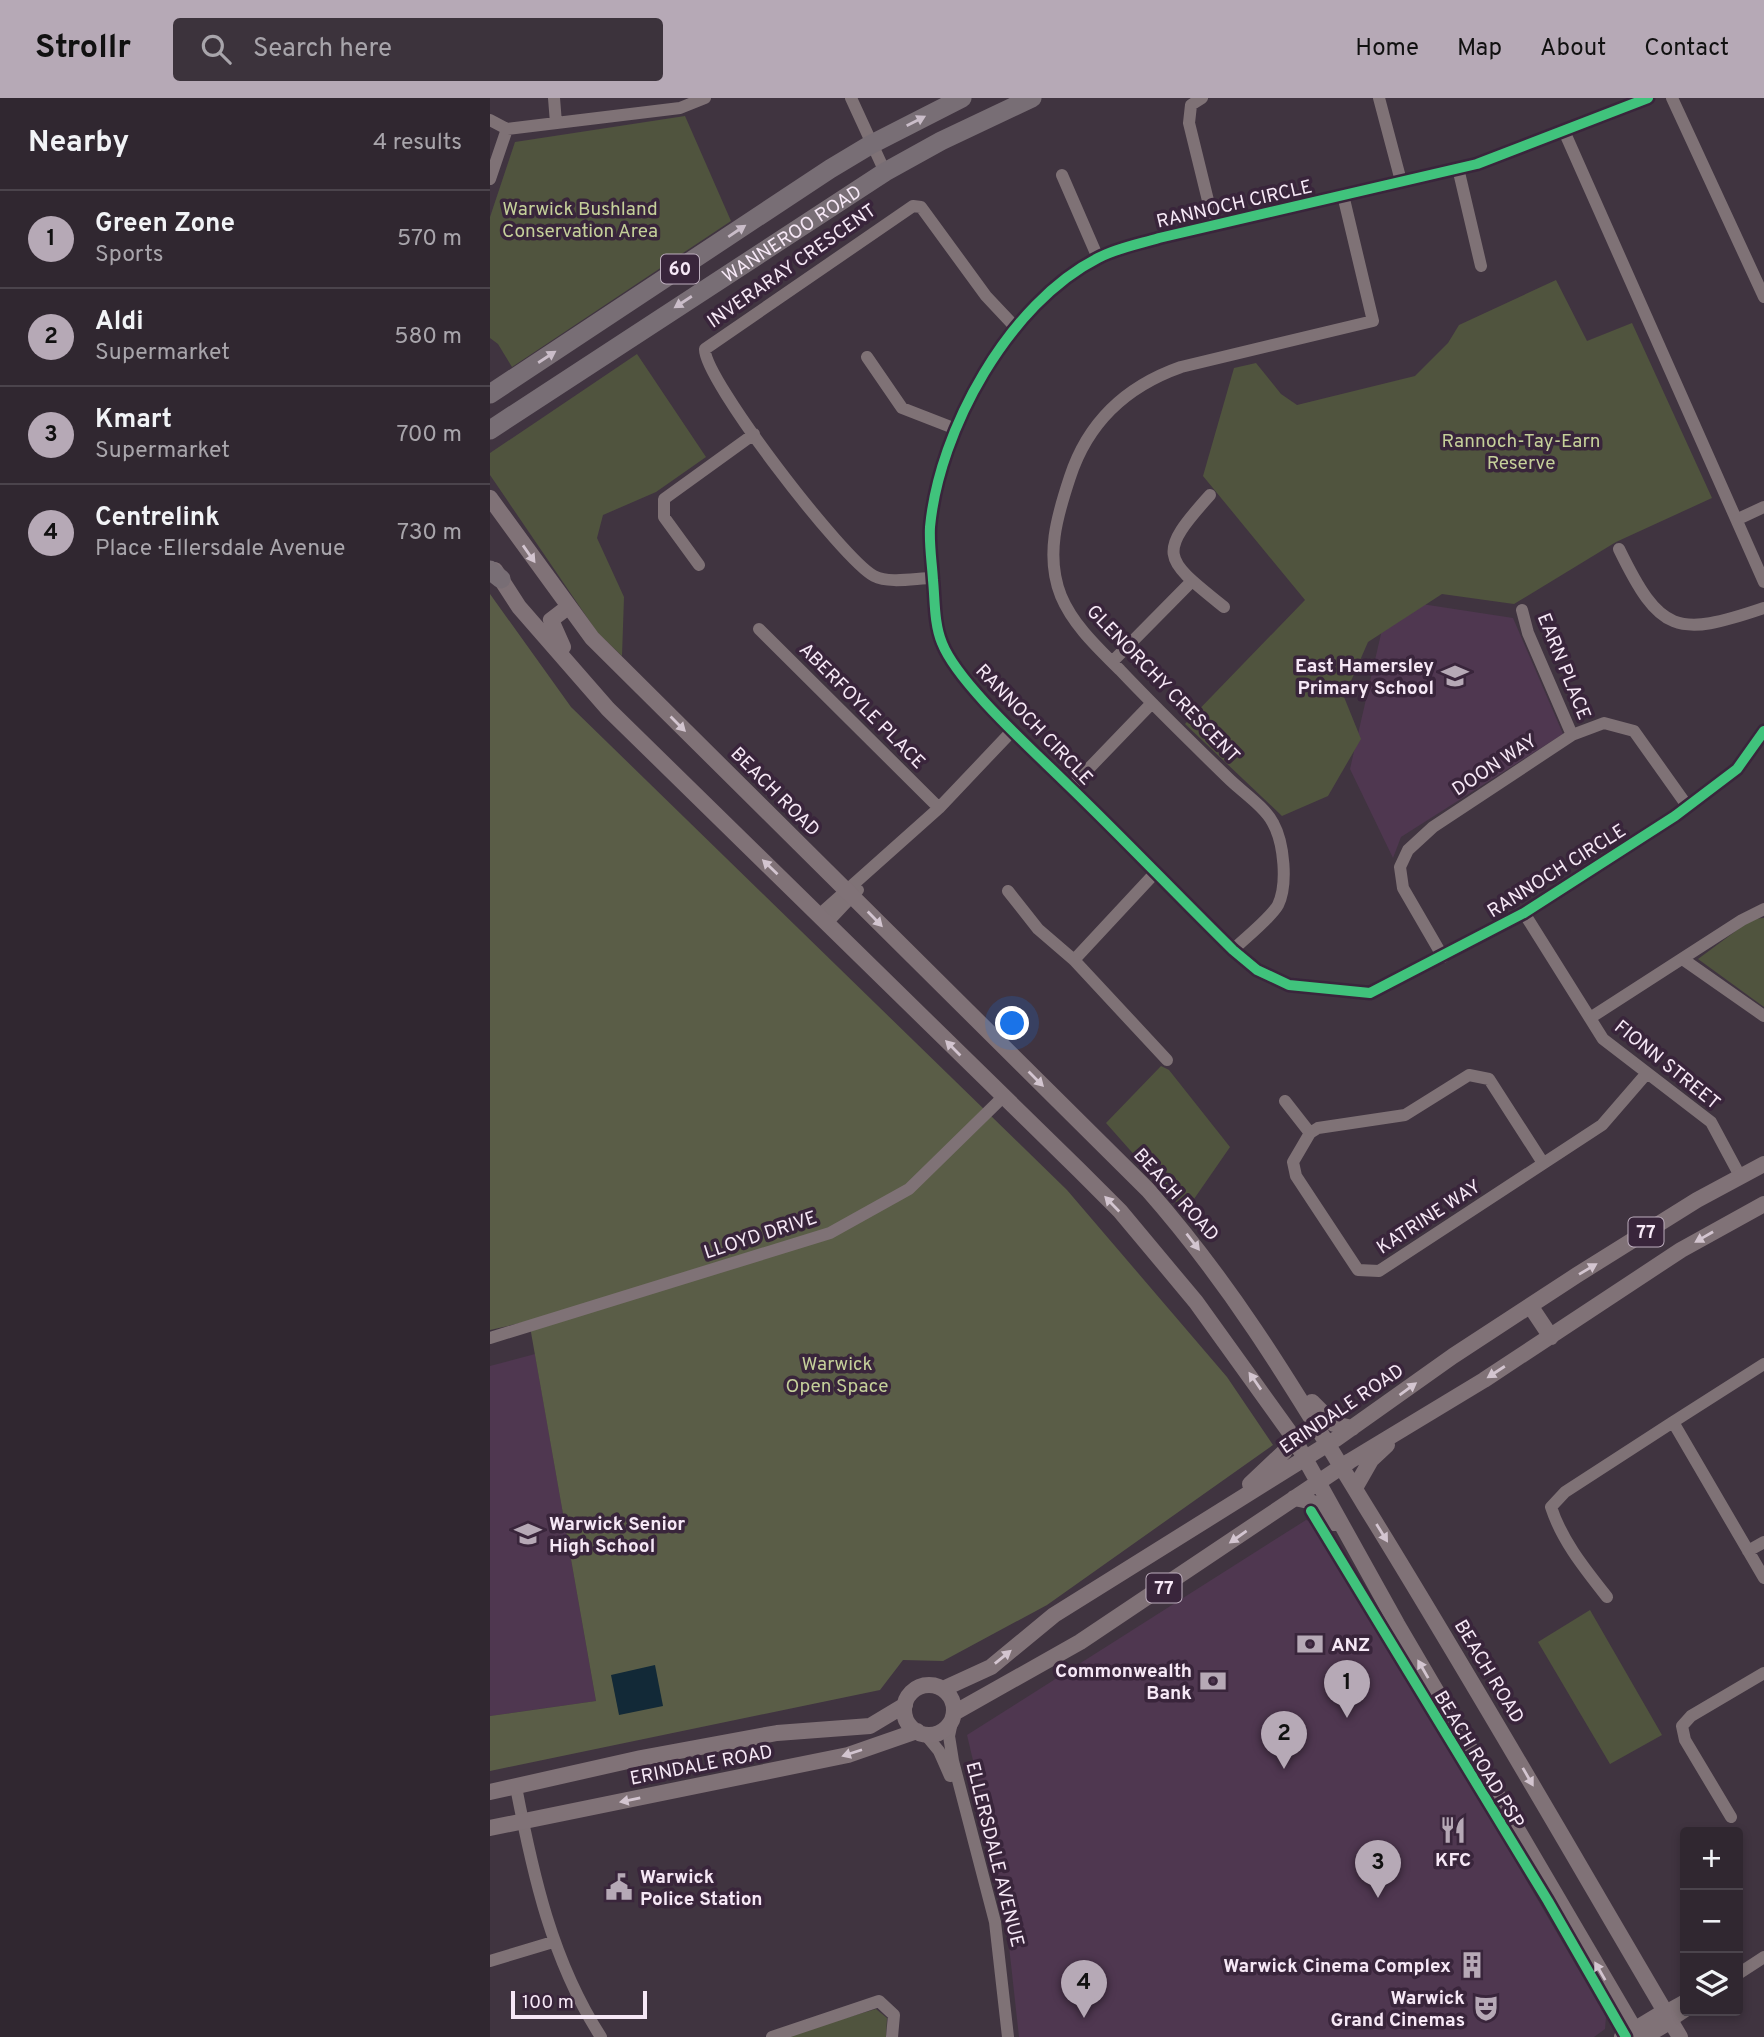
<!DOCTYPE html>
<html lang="en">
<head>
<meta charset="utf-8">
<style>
  body { margin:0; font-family:Overpass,sans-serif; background:#3c333c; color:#f1f3f6 }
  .controls { position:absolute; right:21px; bottom:21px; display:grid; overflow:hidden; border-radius:7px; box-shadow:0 4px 10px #0003 }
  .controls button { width:63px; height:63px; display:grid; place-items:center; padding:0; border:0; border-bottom:2px solid #4b444c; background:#302730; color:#f1f3f6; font:35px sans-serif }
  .scale { position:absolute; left:21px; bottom:18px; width:136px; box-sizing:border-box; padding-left:7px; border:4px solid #f6e8f6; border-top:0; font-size:19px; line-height:24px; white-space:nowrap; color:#f6e8f6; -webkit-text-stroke:5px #39253b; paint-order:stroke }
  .you { position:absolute; left:523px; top:926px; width:24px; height:24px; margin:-18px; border:5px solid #fff; border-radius:50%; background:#1a73e8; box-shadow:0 0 0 10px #1a73e833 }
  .badge { display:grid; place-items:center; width:46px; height:46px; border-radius:50%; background:#b6a9b6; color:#111; font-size:23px; font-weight:700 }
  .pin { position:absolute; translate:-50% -58px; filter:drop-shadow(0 2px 4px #0008) }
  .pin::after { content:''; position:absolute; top:37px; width:24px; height:21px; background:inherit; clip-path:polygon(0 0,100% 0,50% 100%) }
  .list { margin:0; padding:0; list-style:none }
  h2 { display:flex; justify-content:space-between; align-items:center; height:91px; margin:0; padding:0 28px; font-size:30px }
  h2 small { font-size:23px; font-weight:400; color:#a8a5ab }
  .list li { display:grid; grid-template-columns:46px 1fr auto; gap:21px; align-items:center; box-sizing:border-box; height:98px; padding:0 28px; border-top:2px solid #4b444c }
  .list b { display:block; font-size:26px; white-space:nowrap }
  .list p { margin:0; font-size:23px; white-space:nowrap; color:#a8a5ab }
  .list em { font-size:23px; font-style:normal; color:#a8a5ab }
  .icon { flex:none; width:38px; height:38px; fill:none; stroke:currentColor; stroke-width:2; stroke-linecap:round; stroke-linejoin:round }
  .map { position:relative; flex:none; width:1274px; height:1939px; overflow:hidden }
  header { display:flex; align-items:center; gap:42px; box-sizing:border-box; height:98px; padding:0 35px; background:#b6a9b6; color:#111 }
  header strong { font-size:33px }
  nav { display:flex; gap:38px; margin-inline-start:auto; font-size:24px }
  .search { width:490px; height:63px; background:#3c333c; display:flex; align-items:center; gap:18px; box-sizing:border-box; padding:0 24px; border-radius:7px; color:#a8a5ab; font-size:26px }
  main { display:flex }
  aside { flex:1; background:#302730 }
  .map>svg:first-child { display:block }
</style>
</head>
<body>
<header>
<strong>Strollr</strong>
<div class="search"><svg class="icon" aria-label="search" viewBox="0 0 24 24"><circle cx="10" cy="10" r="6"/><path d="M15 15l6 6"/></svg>Search here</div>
<nav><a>Home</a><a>Map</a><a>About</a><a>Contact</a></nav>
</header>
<main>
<aside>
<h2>Nearby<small>4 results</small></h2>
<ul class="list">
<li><span class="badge">1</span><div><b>Green Zone</b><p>Sports</p></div><em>570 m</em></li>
<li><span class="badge">2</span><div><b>Aldi</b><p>Supermarket</p></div><em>580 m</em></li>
<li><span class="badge">3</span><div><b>Kmart</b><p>Supermarket</p></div><em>700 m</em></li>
<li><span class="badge">4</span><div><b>Centrelink</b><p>Place · Ellersdale Avenue</p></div><em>730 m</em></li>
</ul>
</aside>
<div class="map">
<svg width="1274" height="1939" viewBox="0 0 1274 1939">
  <rect width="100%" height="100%" fill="#403440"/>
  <path fill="#4f3750" d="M899,501l124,19 50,116 -162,103 -8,21 -43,-89z
    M45,1256l61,347 -106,15v-350z
    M816,1422l13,4 287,493 -1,12 -11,8h-575l-11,-100 -20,-113 -21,-89z"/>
  <path fill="#50543e" d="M195,18l46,105 -219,146 -14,-23 -8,-6v-121l25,-75z
    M1066,182l31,61 45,-18 80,175 -96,44 -102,62 -72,-10 -74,48 -24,55 17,42 -33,57 -46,20 -97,-92 120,-124 -102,-124 31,-108 22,-5 25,31 16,11 118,-29 33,-33 11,-18z
    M147,256l69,103 -50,35 -53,23 -6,23 27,59 -2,59 -25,-24 -107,-157v-22z
    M1274,820v89l-66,-48 54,-40z
    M671,968l8,4 61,77 -45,65 -79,-89z
    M1100,1512l72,125 -52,29 -72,-122z
    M386,1911l11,9 -1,19h-105z"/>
  <path fill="#5a5d47" d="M0,496l81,113 496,483 160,187 46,68 -226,160 -104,56 -40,-1 -23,30 -390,81v-55l106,-15 -67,-380 -39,9z"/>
  <path fill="#122937" d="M165,1567l8,41 -44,9 -8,-40z"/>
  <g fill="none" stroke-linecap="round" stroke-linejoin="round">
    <path stroke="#7f7276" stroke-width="12" d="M64,0l2,25
      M361,0l34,74
      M712,0l-11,7 -2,18 25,102
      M889,0l22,83
      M1158,0l-171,66 -318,74c-20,6 -42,10 -61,20 -89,45 -159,172 -168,269 -1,18 2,36 3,53 2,20 1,44 9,63 16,41 93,109 126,142 56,54 110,111 165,165l24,20 32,15 81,8 154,-80 151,-97 62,-47 27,-38
      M1182,0l92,199
      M0,22l17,9 173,-21 25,-10
      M1074,33l200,451
      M968,70l23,98
      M572,77l36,83
      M0,81l17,-50
      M377,259l35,51 54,21
      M720,397c-54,60 -47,63 14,112
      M1248,421l26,-12
      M1129,451c41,84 57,89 145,59
      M209,467l-35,-48v-18l90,-65
      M443,480c-17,0 -43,6 -59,-2 -31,-16 -171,-198 -169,-227l208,-143 8,1 65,89 30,32
      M1032,512l6,23 44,102
      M269,531l180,179
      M622,564l80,-81
      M581,689l80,-83
      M518,793l30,38 36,31 93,100
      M1034,815l79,126 108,83 29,54
      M329,817l120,-107 74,-78
      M337,825l31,-33
      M743,852c11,-11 38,-32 45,-45 10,-21 6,-62 -5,-82 -8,-16 -32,-32 -45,-45 -36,-35 -73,-71 -108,-108 -22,-22 -47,-45 -59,-74 -16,-40 -4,-80 9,-119 18,-55 57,-91 111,-110l192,-46 -30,-126
      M953,859l-40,-69 -3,-21 8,-17 25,-23 139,-92 32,-12 30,8 54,76
      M584,862l81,-87
      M1194,862l80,56
      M1100,920l152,-98 22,-11
      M795,1003l25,32
      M1053,1065l-54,-84 -20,-4 -64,40 -87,13 -8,5 -17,29 3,14 62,94 21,1 223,-146 45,-52
      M0,1240l340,-105 79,-44 94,-92
      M1274,1266l-91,58 91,156
      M1258,1453l16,-9
      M1117,1499c-22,-28 -45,-56 -56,-90l14,-15 108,-70
      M462,1624l-3,14 4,25 42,161 13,115
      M435,1636l14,17 11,25
      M26,1689c17,88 36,174 85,250
      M1241,1719l-46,-77 -3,-14 9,-10 73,-43
      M0,1863l63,-19
      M1248,1876l26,-17
      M1175,1913l20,-11
      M1181,1923l15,-10
      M282,1939l107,-36 15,14 -2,22"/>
    <path stroke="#807277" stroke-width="16" d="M0,400l102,140 556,552c88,100 147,201 216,314 109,176 211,355 316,533
      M5,472l24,37 89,102 471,461 41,41 76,91 97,135 104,187 242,413
      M73,549l-12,-27 17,-13
      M1041,1209l20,30
      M822,1304l22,22 18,4
      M760,1386l34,-32 9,-15
      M865,1390l16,-28 16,-15
      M804,1400c18,2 31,9 40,25
      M414 1612a25 25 0 1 1 50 0a25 25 0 1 1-50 0Z
      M453,1591l48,-22 63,-52 282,-176 117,-83 124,-81 120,-75 67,-36
      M464,1615l126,-71 270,-181 134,-81 197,-130 83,-46
      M0,1694l151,-34 136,-25 93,-7 35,-21
      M0,1730l358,-73 69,-24
      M1132,1939l43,-26
      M1154,1939l27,-16"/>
    <g stroke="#786e75" stroke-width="19">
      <path d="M0,296l340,-225 40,-24 92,-47"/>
      <path id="s1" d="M0,332l395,-258 56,-31 91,-43"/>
      <path d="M0,472l11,9"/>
    </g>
    <defs>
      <path id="cycleway" d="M1158,0l-171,66 -318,74c-20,6 -42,10 -61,20 -89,45 -159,172 -168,269 -1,18 2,36 3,53 2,20 1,44 9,63 16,41 93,109 126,142 56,54 110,111 165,165l24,20 32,15 81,8 154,-80 151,-97 62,-47 27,-38
        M821,1413l237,390 78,136"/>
    </defs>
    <use href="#cycleway" stroke="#39253b" stroke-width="15"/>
    <use href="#cycleway" stroke="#40c37c" stroke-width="10"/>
  </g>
  <defs><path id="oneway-solid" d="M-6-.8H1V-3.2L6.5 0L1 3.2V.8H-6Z" transform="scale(1.75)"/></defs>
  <g fill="#cabdc9">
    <use href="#oneway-solid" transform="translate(426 23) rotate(-27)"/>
    <use href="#oneway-solid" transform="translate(247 133) rotate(-34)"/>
    <use href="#oneway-solid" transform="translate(193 204) rotate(147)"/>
    <use href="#oneway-solid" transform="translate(57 259) rotate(-33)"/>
  </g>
  <g fill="#d3c5d0">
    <use href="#oneway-solid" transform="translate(39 456) rotate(55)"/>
    <use href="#oneway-solid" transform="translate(188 626) rotate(45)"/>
    <use href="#oneway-solid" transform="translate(280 769) rotate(-136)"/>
    <use href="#oneway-solid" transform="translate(385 821) rotate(46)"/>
    <use href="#oneway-solid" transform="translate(463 950) rotate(-135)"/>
    <use href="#oneway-solid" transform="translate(546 981) rotate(45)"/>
    <use href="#oneway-solid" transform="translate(622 1106) rotate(-134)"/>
    <use href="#oneway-solid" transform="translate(1214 1139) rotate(150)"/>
    <use href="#oneway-solid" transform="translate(703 1144) rotate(52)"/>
    <use href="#oneway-solid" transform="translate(1098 1171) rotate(-31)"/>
    <use href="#oneway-solid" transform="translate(1006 1274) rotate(147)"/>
    <use href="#oneway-solid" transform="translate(765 1283) rotate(-125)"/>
    <use href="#oneway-solid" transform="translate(918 1291) rotate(-36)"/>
    <use href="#oneway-solid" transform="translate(892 1435) rotate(58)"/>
    <use href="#oneway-solid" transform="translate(748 1439) rotate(145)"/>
    <use href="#oneway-solid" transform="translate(513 1559) rotate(-39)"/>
    <use href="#oneway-solid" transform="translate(933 1571) rotate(-120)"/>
    <use href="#oneway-solid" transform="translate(362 1655) rotate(162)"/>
    <use href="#oneway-solid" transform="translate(1038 1679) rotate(60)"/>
    <use href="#oneway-solid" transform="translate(140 1702) rotate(168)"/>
    <use href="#oneway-solid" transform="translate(1110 1873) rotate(-120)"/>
  </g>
  <defs>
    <symbol id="school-bare" viewBox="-9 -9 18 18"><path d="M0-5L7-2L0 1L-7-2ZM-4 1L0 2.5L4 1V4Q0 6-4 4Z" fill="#b6a9b6" stroke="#39253b" stroke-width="2.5" paint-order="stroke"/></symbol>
    <symbol id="bank-bare" viewBox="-9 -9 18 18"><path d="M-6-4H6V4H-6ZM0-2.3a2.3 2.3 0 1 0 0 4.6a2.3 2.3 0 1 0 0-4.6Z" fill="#b6a9b6" stroke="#39253b" stroke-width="2.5" paint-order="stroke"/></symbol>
    <symbol id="restaurant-bare" viewBox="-9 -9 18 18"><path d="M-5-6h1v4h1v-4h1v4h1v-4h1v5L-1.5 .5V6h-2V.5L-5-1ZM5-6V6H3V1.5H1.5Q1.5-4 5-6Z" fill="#b6a9b6" stroke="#39253b" stroke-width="2.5" paint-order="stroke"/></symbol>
    <symbol id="civic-bare" viewBox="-9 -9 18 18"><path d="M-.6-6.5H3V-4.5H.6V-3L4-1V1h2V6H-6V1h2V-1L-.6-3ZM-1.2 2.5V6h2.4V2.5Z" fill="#b6a9b6" stroke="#39253b" stroke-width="2.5" paint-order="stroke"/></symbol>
    <symbol id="building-bare" viewBox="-9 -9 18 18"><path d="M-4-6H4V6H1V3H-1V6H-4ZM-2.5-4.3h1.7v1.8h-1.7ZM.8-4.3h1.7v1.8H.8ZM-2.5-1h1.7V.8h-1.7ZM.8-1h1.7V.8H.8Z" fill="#b6a9b6" stroke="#39253b" stroke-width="2.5" paint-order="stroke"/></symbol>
    <symbol id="theatre-bare" viewBox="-9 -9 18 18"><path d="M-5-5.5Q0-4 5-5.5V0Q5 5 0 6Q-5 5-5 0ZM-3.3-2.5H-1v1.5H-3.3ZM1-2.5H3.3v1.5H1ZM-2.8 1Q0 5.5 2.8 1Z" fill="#b6a9b6" stroke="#39253b" stroke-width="2.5" paint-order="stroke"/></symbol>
  </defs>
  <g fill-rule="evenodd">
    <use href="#school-bare" x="946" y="559" width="38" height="38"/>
    <use href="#school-bare" x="19" y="1417" width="38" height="38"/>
    <use href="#bank-bare" x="801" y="1527" width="38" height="38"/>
    <use href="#bank-bare" x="704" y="1564" width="38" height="38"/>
    <use href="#restaurant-bare" x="944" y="1713" width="38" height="38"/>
    <use href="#civic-bare" x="110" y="1770" width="38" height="38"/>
    <use href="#building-bare" x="963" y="1848" width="38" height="38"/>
    <use href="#theatre-bare" x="977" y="1891" width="38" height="38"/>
  </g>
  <g text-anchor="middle" stroke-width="7" stroke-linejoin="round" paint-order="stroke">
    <g fill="#39253b" stroke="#bdaebe" stroke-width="2">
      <rect x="171" y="156.5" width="38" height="29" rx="5"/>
      <rect x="1138.5" y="1119.5" width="35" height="29" rx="5"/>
      <rect x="656.5" y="1475.5" width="35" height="29" rx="5"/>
    </g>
    <g font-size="18" font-weight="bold" fill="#f6e8f6">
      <text x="190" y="177">60</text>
      <text x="1156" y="1140">77</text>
      <text x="674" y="1496">77</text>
    </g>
    <g font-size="19" fill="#f6e8f6" stroke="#39253b">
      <text transform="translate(744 105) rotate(-13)" y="7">RANNOCH CIRCLE</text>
      <text dy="7" stroke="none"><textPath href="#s1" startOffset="360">WANNEROO ROAD</textPath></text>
      <text transform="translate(301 167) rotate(-35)" y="7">INVERARAY CRESCENT</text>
      <text transform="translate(1075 568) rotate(68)" y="7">EARN PLACE</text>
      <text transform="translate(674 585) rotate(46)" y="7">GLENORCHY CRESCENT</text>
      <text transform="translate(373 607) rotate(45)" y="7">ABERFOYLE PLACE</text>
      <text transform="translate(545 626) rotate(46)" y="7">RANNOCH CIRCLE</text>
      <text transform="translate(1004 666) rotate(-33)" y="7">DOON WAY</text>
      <text transform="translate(286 693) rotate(45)" y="7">BEACH ROAD</text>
      <text transform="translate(1066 772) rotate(-32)" y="7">RANNOCH CIRCLE</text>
      <text transform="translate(1178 966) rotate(39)" y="7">FIONN STREET</text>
      <text transform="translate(687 1096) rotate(48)" y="7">BEACH ROAD</text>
      <text transform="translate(938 1118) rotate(-33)" y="7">KATRINE WAY</text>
      <text transform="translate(270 1136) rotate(-18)" y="7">LLOYD DRIVE</text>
      <text transform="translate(851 1310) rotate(-34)" y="7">ERINDALE ROAD</text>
      <text transform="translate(1000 1573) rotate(59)" y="7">BEACH ROAD</text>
      <text transform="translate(990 1661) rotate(59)" y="7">BEACH ROAD PSP</text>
      <text transform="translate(211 1666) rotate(-11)" y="7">ERINDALE ROAD</text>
      <text transform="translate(506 1756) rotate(76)" y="7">ELLERSDALE AVENUE</text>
    </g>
    <g font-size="19" fill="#c5d09a" stroke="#39253b">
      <text x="90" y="117">Warwick Bushland<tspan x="90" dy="22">Conservation Area</tspan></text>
      <text x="1031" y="349">Rannoch-Tay-Earn<tspan x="1031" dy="22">Reserve</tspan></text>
      <text x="347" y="1272">Warwick<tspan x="347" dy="22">Open Space</tspan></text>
    </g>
    <g font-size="19" font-weight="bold" fill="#f6e8f6" stroke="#39253b" text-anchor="end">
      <text x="944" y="574">East Hamersley<tspan x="944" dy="22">Primary School</tspan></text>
      <text x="59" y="1432" text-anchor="start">Warwick Senior<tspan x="59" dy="22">High School</tspan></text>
      <text x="841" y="1553" text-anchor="start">ANZ</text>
      <text x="702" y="1579">Commonwealth<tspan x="702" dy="22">Bank</tspan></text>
      <text x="963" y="1768" text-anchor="middle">KFC</text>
      <text x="150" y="1785" text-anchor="start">Warwick<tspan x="150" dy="22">Police Station</tspan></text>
      <text x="961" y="1874">Warwick Cinema Complex</text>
      <text x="975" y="1906">Warwick<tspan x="975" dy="22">Grand Cinemas</tspan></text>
    </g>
  </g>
</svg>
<div class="controls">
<button>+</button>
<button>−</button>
<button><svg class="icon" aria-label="layers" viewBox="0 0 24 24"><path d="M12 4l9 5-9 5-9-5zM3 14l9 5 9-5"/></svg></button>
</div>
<div class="scale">100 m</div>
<div class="you"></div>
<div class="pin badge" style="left:857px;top:1620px">1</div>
<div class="pin badge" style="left:794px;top:1671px">2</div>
<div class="pin badge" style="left:888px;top:1800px">3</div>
<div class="pin badge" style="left:594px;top:1920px">4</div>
</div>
</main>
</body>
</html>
